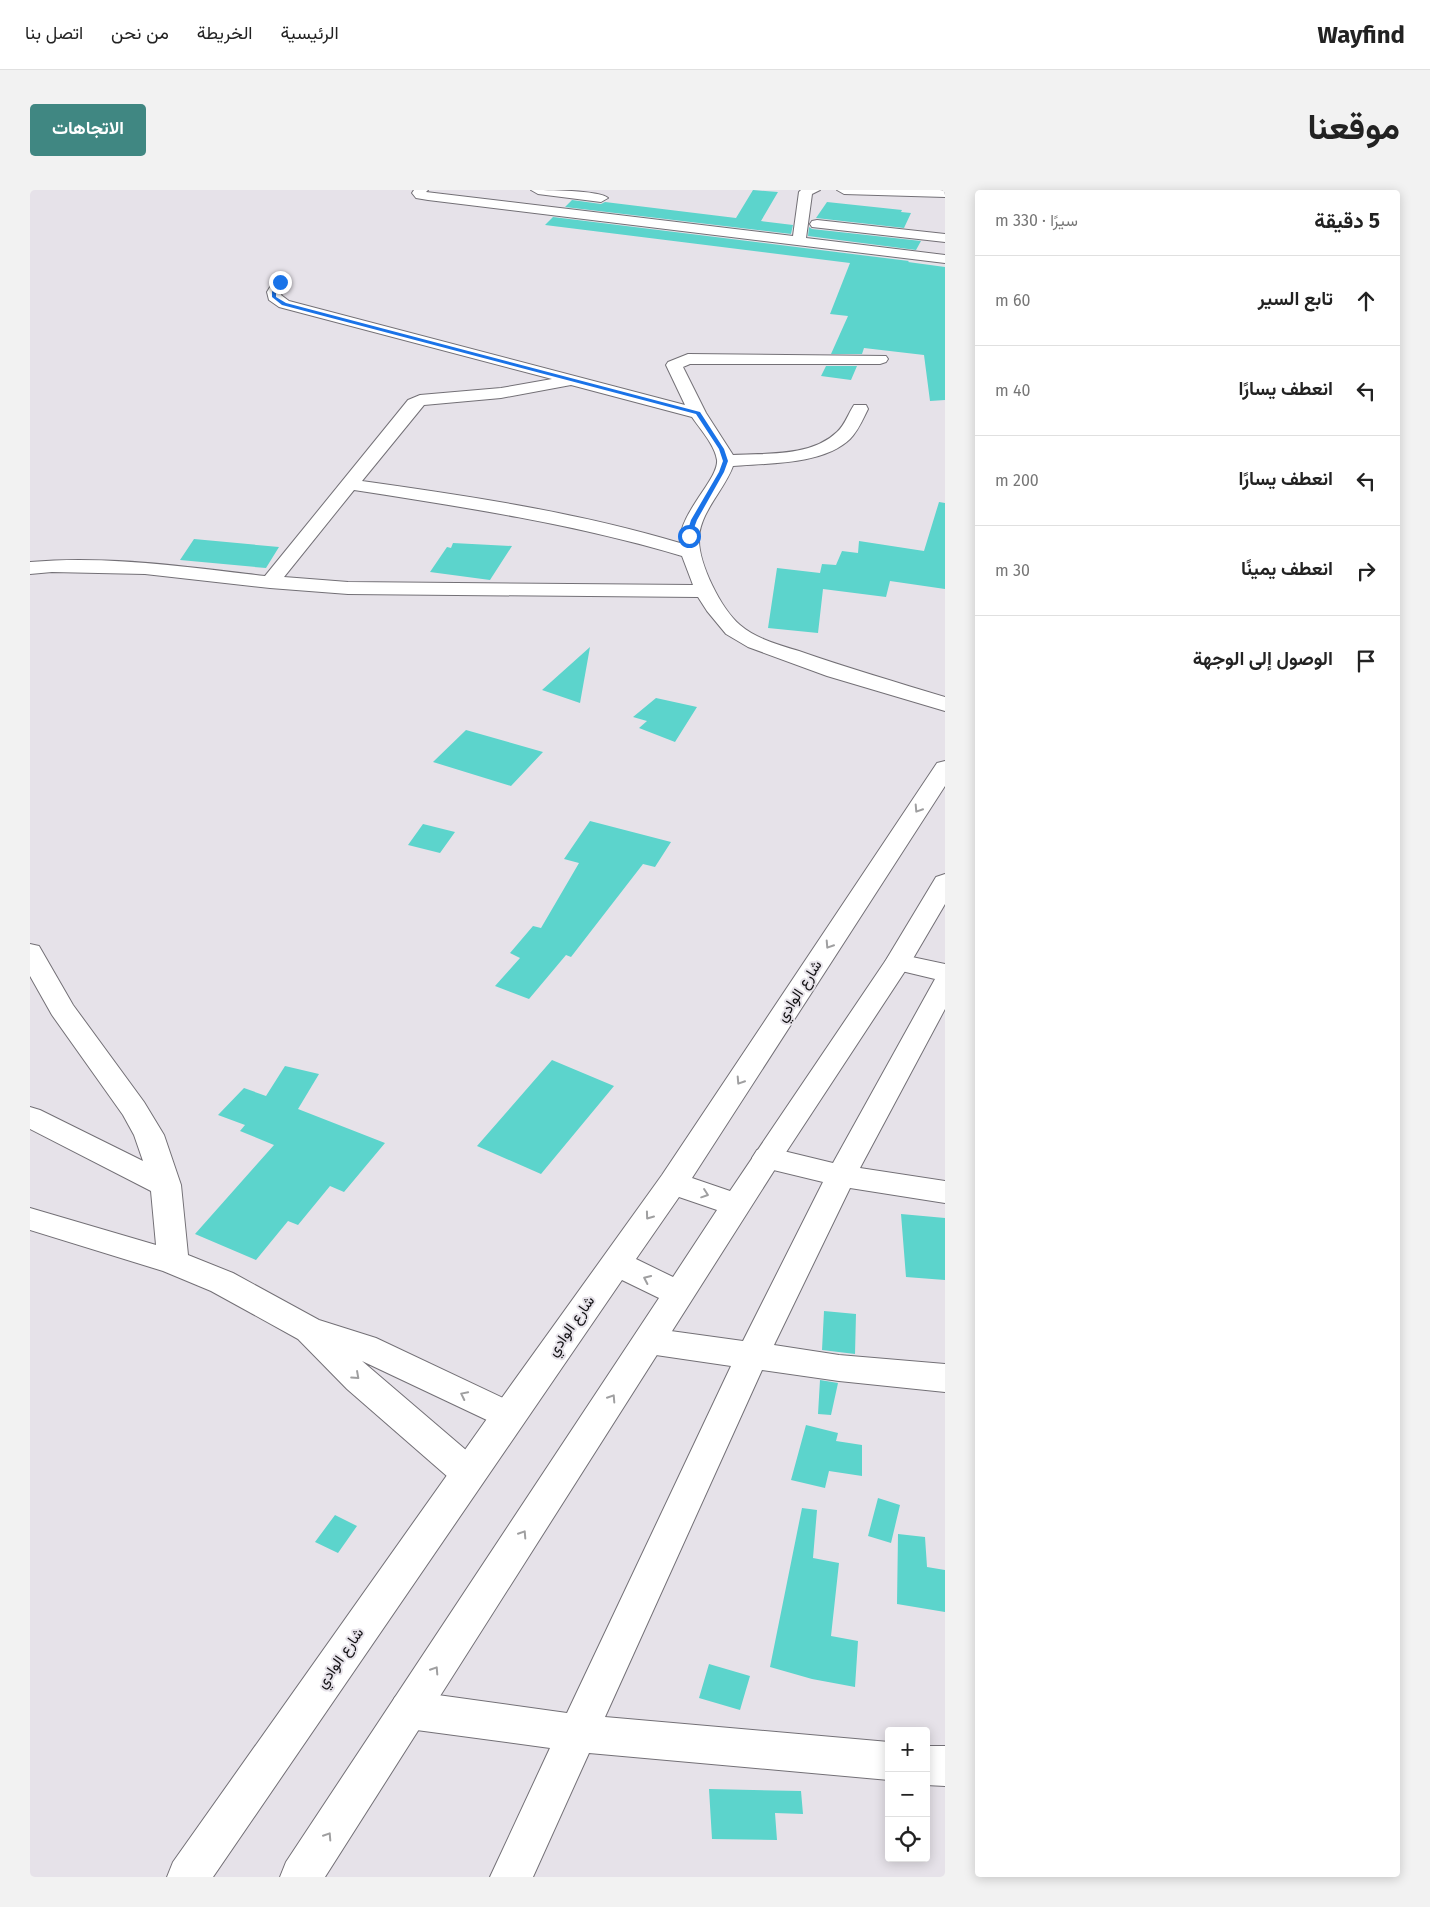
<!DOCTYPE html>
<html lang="ar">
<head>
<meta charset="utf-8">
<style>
  body { margin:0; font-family:"Fira Sans",Vazirmatn,sans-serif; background:#f2f2f2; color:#222; direction:rtl }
  .controls { position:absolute; right:15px; bottom:15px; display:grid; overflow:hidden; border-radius:5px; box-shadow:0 2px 12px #0003 }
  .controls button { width:45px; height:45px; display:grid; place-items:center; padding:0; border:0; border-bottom:1px solid #e0e0e0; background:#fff; color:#222; font:25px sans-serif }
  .stop { position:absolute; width:15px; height:15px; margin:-11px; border:4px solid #1a73e8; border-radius:50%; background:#fff }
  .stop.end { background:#1a73e8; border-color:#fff; box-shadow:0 1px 5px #0008 }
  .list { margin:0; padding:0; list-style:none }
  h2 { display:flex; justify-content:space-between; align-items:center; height:65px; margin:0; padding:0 20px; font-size:21px }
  h2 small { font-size:16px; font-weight:400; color:#767676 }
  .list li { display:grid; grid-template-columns:32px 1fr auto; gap:15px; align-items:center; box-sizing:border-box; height:90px; padding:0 20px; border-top:1px solid #e0e0e0 }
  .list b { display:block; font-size:19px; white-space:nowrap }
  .list em { font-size:16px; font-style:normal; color:#767676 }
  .icon { flex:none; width:28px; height:28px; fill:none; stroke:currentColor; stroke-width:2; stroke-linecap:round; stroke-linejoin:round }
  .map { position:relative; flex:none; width:915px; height:1687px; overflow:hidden; direction:ltr; border-radius:5px }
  header { display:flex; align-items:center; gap:30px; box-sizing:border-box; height:70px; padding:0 25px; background:#fff; border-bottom:1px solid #e0e0e0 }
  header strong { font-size:24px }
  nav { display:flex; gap:28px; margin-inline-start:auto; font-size:18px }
  .intro { display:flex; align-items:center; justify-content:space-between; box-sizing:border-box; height:120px; padding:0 30px }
  h1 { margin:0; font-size:35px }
  .button { padding:12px 22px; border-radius:5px; background:#408782; color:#fff; font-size:18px; font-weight:700 }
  main { display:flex; gap:30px; padding:0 30px }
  aside { flex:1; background:#fff; border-radius:5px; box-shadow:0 2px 12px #0003 }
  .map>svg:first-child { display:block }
</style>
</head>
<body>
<header>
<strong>Wayfind</strong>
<nav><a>الرئيسية</a><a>الخريطة</a><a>من نحن</a><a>اتصل بنا</a></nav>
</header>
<div class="intro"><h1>موقعنا</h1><a class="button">الاتجاهات</a></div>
<main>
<aside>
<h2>5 دقيقة<small>سيرًا · 330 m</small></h2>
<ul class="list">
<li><svg class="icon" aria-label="ahead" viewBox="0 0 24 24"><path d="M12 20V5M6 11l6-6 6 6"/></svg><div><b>تابع السير</b></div><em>60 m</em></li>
<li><svg class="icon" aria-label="left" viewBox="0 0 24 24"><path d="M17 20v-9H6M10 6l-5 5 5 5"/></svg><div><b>انعطف يسارًا</b></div><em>40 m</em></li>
<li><svg class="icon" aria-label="left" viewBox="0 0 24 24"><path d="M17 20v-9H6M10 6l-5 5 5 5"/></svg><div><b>انعطف يسارًا</b></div><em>200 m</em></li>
<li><svg class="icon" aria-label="right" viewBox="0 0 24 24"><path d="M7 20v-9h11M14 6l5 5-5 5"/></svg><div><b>انعطف يمينًا</b></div><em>30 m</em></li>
<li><svg class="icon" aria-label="arrive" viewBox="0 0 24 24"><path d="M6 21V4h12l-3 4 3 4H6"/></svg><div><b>الوصول إلى الوجهة</b></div></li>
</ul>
</aside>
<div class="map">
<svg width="915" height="1687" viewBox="0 0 915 1687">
  <rect width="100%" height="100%" fill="#e6e2e9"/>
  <path fill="#5cd4cc" d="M723,0l25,2 -17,29 32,4 -2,9 -226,-27 7,-7 29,4 4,-2 131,16z
    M797,12l75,8 -1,2 10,1 -7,15 -88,-10z
    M523,27l356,44 -1,1 37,5v133l-15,1 -6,-46 -60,-7 -2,6h-31l17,-38 -18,-2 20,-51 -305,-38z
    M779,37l3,2 109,12 -5,9 -108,-14z
    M796,176h31l-6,14 -30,-4z
    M909,312l6,1v86l-55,-8 -4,16 -63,-8 -5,44 -50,-5 9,-60 43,5 2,-9 14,1 6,-14 16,2 1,-12 65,10z
    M164,349l85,8 -13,21 -86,-8z
    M423,353l59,3 -22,34 -60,-8 17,-25 4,1z
    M560,457l-10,56 -38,-13z
    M626,508l41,9 -22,35 -36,-14 8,-7 -14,-4z
    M436,540l77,22 -32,34 -78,-24z
    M560,631l81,21 -16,25 -12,-3 -72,93 -5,-2 -37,44 -34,-13 25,-28 -10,-5 23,-27 8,2 38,-65 -15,-4z
    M393,634l32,8 -15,21 -32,-8z
    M522,870l62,26 -73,88 -64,-28z
    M255,876l34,8 -21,35 87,34 -41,49 -14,-6 -32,39 -10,-4 -32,39 -61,-26 79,-89 -34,-14 5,-6 -27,-10 26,-27 22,8z
    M871,1024l44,4v62l-39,-3z
    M794,1121l32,3 -1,40 -33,-4z
    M790,1190l18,3 -7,32 -13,-1z
    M776,1235l32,8 -2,8 26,4v31l-33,-5 -4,17 -34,-8z
    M848,1308l22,7 -9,38 -23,-7z
    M772,1318l15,2 -4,48 26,5 -8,73 27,5 -3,46 -43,-8 -42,-12z
    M305,1325l22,11 -19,27 -23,-11z
    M868,1344l27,3 2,30 18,3v42l-48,-8z
    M679,1474l41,12 -10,34 -41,-12z
    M679,1599l92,2 2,23 -28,-1 2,27 -65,-1z"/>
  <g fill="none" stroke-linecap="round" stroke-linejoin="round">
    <defs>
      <path id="minor" d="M384,0h14l-2,2 367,44 6,-44 2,-2h19l-8,4 -6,44 139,17v8l-517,-63 -12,-2 -4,-5z
        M501,0c15,0 68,0 77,8l-7,4 -63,-8z
        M807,0h108v7l-101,-3z
        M787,30l128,14v8l-133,-15 -2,-3 2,-3z
        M250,88l5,1 2,3 -6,13 8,6 396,104 -19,-40 2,-3 20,-8 198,2 2,3 -2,3 -6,2h-190l-7,3 23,46 27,42c33,-2 78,2 104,-23 8,-7 11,-18 17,-27h12l2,4c-5,10 -10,22 -18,30 -27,26 -82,24 -117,27 -8,23 -33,46 -34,72 -1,25 22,71 41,87 16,14 40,20 59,26 48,17 97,31 146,46v14l-118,-35 -79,-29 -22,-13 -19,-23 -9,-14 -350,-3 -78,-6 -125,-14 -93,-2 -22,2v-12c78,-7 157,5 235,14l143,-176 12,-5 81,-7 51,-9 -273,-72 -10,-7 -2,-8 8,-13zM541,195l121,32c8,12 23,28 25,43 2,19 -39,54 -37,83 -104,-31 -211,-47 -318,-62l62,-76 77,-7zM324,300c110,17 220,34 328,66l11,29 -345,-3 -64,-5z
        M0,754l9,2 34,59 71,97 20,33 17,50 7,70 45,18 86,47 57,18 144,68 5,10 -5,10 -12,4 -146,-69 118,101 6,11 -6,11 -12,4 -12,-4 -109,-95 -49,-50 -87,-48 -48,-20 -133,-41v-22l126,37 -5,-54 -121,-62v-22l10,3 103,51 -9,-26 -11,-20 -71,-100 -22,-39z
        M868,764l47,10v45l-85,159 85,13v22l-95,-15 -76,157 65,10 106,9v28l-106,-11 -77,-11 -157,347 284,25v38l-300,-27 -56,124h-43l60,-129 -141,-19 -14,-6 -6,-13 6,-13 14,-6 158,22 164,-347 -82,-12 -12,-4 -4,-9 4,-9 12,-4 94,13 80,-159 -66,-16 -5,-8 5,-8 10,-3 66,16 102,-184 -46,-11 -4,-6 4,-6z
        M896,1556h19v40l-19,-1z"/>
      <path id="major" d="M915,571v25l-253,392 38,13 156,-231 47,-78 3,-5 9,-3v30l-34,58 -134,204 -452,711h-45l6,-15 373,-564 -37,-18 -409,597h-46l6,-15 323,-456 166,-231 275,-412zM649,1007l38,13 -44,67 -37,-18z"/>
    </defs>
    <use href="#minor" stroke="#737076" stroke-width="2"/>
    <use href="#major" stroke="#737076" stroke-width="2"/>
    <use href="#minor" fill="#fff" fill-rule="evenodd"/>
    <use href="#major" fill="#fff" fill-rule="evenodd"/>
  </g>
  <defs><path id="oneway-chevron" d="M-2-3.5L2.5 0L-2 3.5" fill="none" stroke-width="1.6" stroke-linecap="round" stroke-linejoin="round" transform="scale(1.25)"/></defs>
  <g stroke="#9f9fa0">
    <use href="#oneway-chevron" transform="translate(888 619) rotate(123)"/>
    <use href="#oneway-chevron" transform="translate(799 755) rotate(123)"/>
    <use href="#oneway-chevron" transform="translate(710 891) rotate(123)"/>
    <use href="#oneway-chevron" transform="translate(675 1004) rotate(19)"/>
    <use href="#oneway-chevron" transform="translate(619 1026) rotate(126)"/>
    <use href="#oneway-chevron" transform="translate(617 1089) rotate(-155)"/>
    <use href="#oneway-chevron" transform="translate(326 1186) rotate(42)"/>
    <use href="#oneway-chevron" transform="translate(434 1205) rotate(-154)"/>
    <use href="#oneway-chevron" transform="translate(582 1208) rotate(-57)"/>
    <use href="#oneway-chevron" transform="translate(493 1344) rotate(-57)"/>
    <use href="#oneway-chevron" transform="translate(405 1480) rotate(-57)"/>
    <use href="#oneway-chevron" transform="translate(298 1646) rotate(-57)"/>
  </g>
  <path fill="#1a73e8" d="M248,91l4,1 -6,10v5l10,6 414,109 24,37 4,12 -4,11 -27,48 -6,16 -2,2 -3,-2 5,-16 28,-48 4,-11 -4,-12 -23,-35 -414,-109 -10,-8v-5z"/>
  <g text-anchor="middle" stroke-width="4" stroke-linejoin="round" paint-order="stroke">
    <g font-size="15" fill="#100f11" stroke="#e6e2e9">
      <text transform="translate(769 801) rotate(-57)" y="5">شارع الوادي</text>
      <text transform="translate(541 1136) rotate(-55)" y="5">شارع الوادي</text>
      <text transform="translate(310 1468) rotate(-55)" y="5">شارع الوادي</text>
    </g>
  </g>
</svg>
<div class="controls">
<button>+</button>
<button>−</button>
<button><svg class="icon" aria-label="locate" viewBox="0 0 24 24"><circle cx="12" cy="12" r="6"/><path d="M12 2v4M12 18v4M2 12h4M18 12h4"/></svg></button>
</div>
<div class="stop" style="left:659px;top:346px"></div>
<div class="stop end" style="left:250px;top:92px"></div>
</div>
</main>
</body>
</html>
